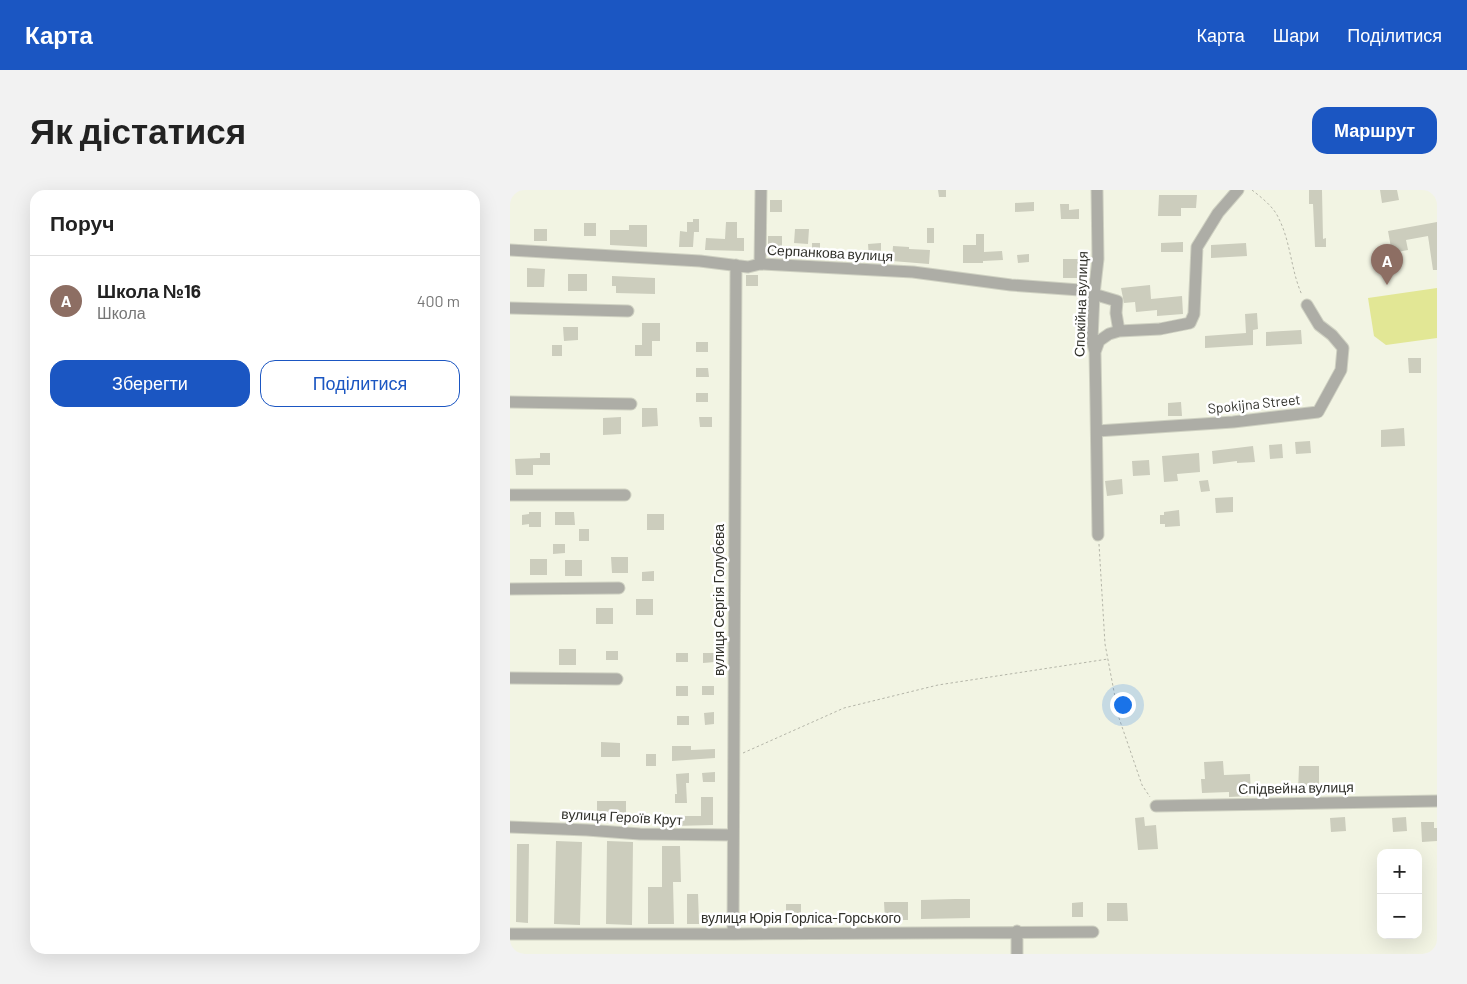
<!DOCTYPE html>
<html lang="uk">
<head>
<meta charset="utf-8">
<style>
  body { margin:0; font-family:Barlow,sans-serif; background:#f2f2f2; color:#222 }
  .controls { position:absolute; right:15px; bottom:15px; display:grid; overflow:hidden; border-radius:10px; box-shadow:0 5px 20px #0002 }
  .controls button { width:45px; height:45px; display:grid; place-items:center; padding:0; border:0; border-bottom:1px solid #e0e0e0; background:#fff; color:#222; font:25px sans-serif }
  .you { position:absolute; left:612px; top:514px; width:18px; height:18px; margin:-12px; border:4px solid #fff; border-radius:50%; background:#1a73e8; box-shadow:0 0 0 8px #1a73e833 }
  .badge { display:grid; place-items:center; width:32px; height:32px; border-radius:50%; background:#1b56c2; color:#fff; font-size:16px; font-weight:700 }
  .pin { position:absolute; translate:-50% -41px; filter:drop-shadow(0 1px 2px #0008) }
  .pin::after { content:''; position:absolute; top:26px; width:18px; height:15px; background:inherit; clip-path:polygon(0 0,100% 0,50% 100%) }
  .list { margin:0; padding:0; list-style:none }
  h2 { display:flex; justify-content:space-between; align-items:center; height:65px; margin:0; padding:0 20px; font-size:21px }
  h2 small { font-size:16px; font-weight:400; color:#767676 }
  .list li { display:grid; grid-template-columns:32px 1fr auto; gap:15px; align-items:center; box-sizing:border-box; height:90px; padding:0 20px; border-top:1px solid #e0e0e0 }
  .list b { display:block; font-size:19px; white-space:nowrap }
  .list p { margin:0; font-size:16px; white-space:nowrap; color:#767676 }
  .list em { font-size:16px; font-style:normal; color:#767676 }
  .actions { display:flex; gap:10px; padding:15px 20px }
  .actions a { flex:1; padding:11px 0; border:1px solid #1b56c2; border-radius:15px; text-align:center; font-size:18px; color:#1b56c2 }
  .actions .main { background:#1b56c2; color:#fff }
  .map { position:relative; flex:none; width:927px; height:764px; overflow:hidden; border-radius:15px }
  header { display:flex; align-items:center; gap:30px; box-sizing:border-box; height:70px; padding:0 25px; background:#1b56c2; color:#fff }
  header strong { font-size:24px }
  nav { display:flex; gap:28px; margin-inline-start:auto; font-size:18px }
  .intro { display:flex; align-items:center; justify-content:space-between; box-sizing:border-box; height:120px; padding:0 30px }
  h1 { margin:0; font-size:35px }
  .button { padding:12px 22px; border-radius:15px; background:#1b56c2; color:#fff; font-size:18px; font-weight:700 }
  main { display:flex; gap:30px; padding:0 30px }
  aside { flex:1; background:#fff; border-radius:15px; box-shadow:0 5px 20px #0002 }
  .map>svg:first-child { display:block }
</style>
</head>
<body>
<header>
<strong>Карта</strong>
<nav><a>Карта</a><a>Шари</a><a>Поділитися</a></nav>
</header>
<div class="intro"><h1>Як дістатися</h1><a class="button">Маршрут</a></div>
<main>
<aside>
<h2>Поруч<small></small></h2>
<ul class="list">
<li><span class="badge" style="background:#8d6e63">A</span><div><b>Школа №16</b><p>Школа</p></div><em>400 m</em></li>
</ul>
<div class="actions"><a class="main">Зберегти</a><a>Поділитися</a></div>
</aside>
<div class="map">
<svg width="927" height="764" viewBox="0 0 927 764">
  <rect width="100%" height="100%" fill="#f2f4e3"/>
  <path fill="#e2e795" d="M927,98v50l-51,7 -12,-9 -6,-38z"/>
  <path fill="#cccdbd" d="M428,0h8v7h-7z
    M799,0h13l1,49 3,-1v9h-11l-2,-43h-4z
    M870,0h17l2,10 -17,3z
    M649,5h38l-1,13h-15v8h-23z
    M260,10h12v12h-12z
    M524,12v9l-19,1v-9z
    M550,14h9v6l10,-1v10h-18z
    M183,29h6v13h-5l-1,15h-14l1,-16 7,1v-10h6z
    M216,32h11v16h7v13l-39,-1 1,-12 19,1z
    M927,32v48h-4l-5,-34 -22,4 2,10 -16,3 -4,-22z
    M74,33h12v13h-12z
    M119,35h18v22l-37,-2v-15h19z
    M417,38h7v15h-7z
    M24,39h13v12h-13z
    M285,39h14l-1,15 -14,-1z
    M466,44h8v18l18,-1 1,9 -20,1v2h-20v-18h13z
    M258,46h14v15h-14z
    M673,52v10h-22v-9z
    M302,53h8v13h-8z
    M371,53v16h-12l-1,-15z
    M736,53l1,13 -36,2v-13z
    M383,56l16,1v2l21,1 -1,14 -37,-3z
    M519,64v8l-11,1 -1,-8z
    M553,69h17v19h-17z
    M17,78l18,1 -1,18h-17z
    M58,84h19v17h-19z
    M236,85h12v11h-12z
    M102,86l43,2v16l-39,-1v-7h-4z
    M640,95l1,14 31,-3 1,18 -26,2v-6l-21,2 -1,-10 -11,1 -3,-15z
    M747,123l1,16 -5,1v15l-48,3v-12l41,-3 -1,-19z
    M132,133h18v18h-8v15h-17v-11h7z
    M53,137h15v13l-14,1z
    M791,140l1,14 -36,2v-14z
    M186,152h12v10h-12z
    M42,155h10v11h-10z
    M898,168h13v15h-12z
    M186,178h12l1,9h-13z
    M186,203h12v9h-12z
    M671,212l1,14h-14v-13z
    M132,218h15l1,18 -16,1z
    M111,227v17l-18,1v-17z
    M189,227h13v10h-12z
    M894,238l1,18 -24,1v-17z
    M800,251l1,12 -15,1 -1,-12z
    M772,254l1,14 -13,1 -1,-14z
    M743,256l2,16 -18,1v-2l-24,3 -1,-13z
    M30,263h10v12h-17v10h-17l-1,-16 25,-1z
    M689,263l1,19 -23,2 1,7 -14,1 -2,-26z
    M639,270l1,15 -17,1 -1,-15z
    M612,289l1,15 -16,2 -2,-15z
    M698,290l2,11 -9,1 -2,-11z
    M723,307v15l-17,1 -1,-15z
    M669,320l1,16 -15,1v-3h-5v-9h4v-3z
    M19,322h12v15h-12v-3l-7,1v-10l7,-1z
    M45,322h19l1,13h-20z
    M137,324h17v16h-17z
    M69,339h10v12h-10z
    M43,354h12v9l-12,1z
    M101,367h17v16h-16z
    M20,369h17v16h-17z
    M55,370h17v16h-17z
    M144,381v10h-12v-9z
    M126,409h17v16h-17z
    M86,418h17v16h-17z
    M49,459h17v16h-17z
    M96,461h12v9h-12z
    M166,463h12v9h-12z
    M193,463h12v9l-12,1z
    M166,496h12v10h-12z
    M192,496h12v9h-12z
    M204,522v12l-9,1 -1,-12z
    M167,526h12v9h-12z
    M91,552l19,1v14h-19z
    M162,556h19v4l24,-1v9l-43,3z
    M136,564h10v12h-10z
    M713,571l1,14 26,-1 1,22 -22,1v-5l-27,1 -1,-14h4l-1,-17z
    M789,576h20v26h-21z
    M205,582v10h-12l-1,-9z
    M179,583v10h-3l1,20h-12v-9h2l-1,-20z
    M191,607h12v28l-39,1v-10h27z
    M87,611h29v14h-29z
    M634,627l1,9 11,-1 2,24 -20,1 -3,-32z
    M835,627l1,14 -15,1 -1,-14z
    M896,627l1,14 -14,1 -1,-14z
    M911,632h13v6h3v13l-15,1z
    M46,651l26,1 -2,83 -26,-1z
    M97,651l26,1 -1,83 -26,-1z
    M7,654h12l-1,79 -12,-1z
    M152,656h18l1,36h-8l1,42h-26v-37h14z
    M177,704h11l1,30h-12z
    M445,709h15v19l-49,1v-19z
    M374,712h24v18h-23z
    M573,712v15h-11v-14z
    M597,713h20l1,18h-21z
    M276,714h15v19h-15z"/>
  <g fill="none" stroke-linecap="round" stroke-linejoin="round">
    <defs>
      <path id="minor" d="M587,0l1,69 -4,35 -2,46 3,12 1,55 2,128
        M0,60l190,11 48,6 12,-3 153,8 98,13 69,5 37,11 -1,12 3,18
        M250,74l1,-74
        M0,118l118,3
        M585,162l4,-11 10,-7 10,-3 41,-2 30,-6 4,-9 3,-67 21,-34 20,-23
        M0,212l121,2
        M587,241l136,-9 85,-10 23,-42 2,-22 -11,-13 -13,-10 -12,-20
        M0,305h115
        M0,399l109,-1
        M0,488l107,1
        M646,616l281,-5
        M0,637l77,3 53,4 93,1
        M507,741v23
        M0,744h223l360,-2
        M223,744l3,-669"/>
    </defs>
    <use href="#minor" stroke="#cfd1c2" stroke-width="13"/>
    <path stroke="#b4b5a8" stroke-width="1" stroke-dasharray="2.5 2.5" stroke-linecap="butt" d="M742,0c10,8 22,17 27,29 12,24 12,52 23,76
      M589,354l6,100 14,74 23,67 8,12
      M233,563l101,-45 94,-23 170,-26"/>
    <use href="#minor" stroke="#adada6" stroke-width="11"/>
  </g>
  <g text-anchor="middle" stroke-width="5" stroke-linejoin="round" paint-order="stroke">
    <g font-size="14" fill="#31312b" stroke="#fff">
      <text transform="translate(320 63) rotate(3)" y="5">Серпанкова вулиця</text>
      <text transform="translate(571 114) rotate(-88)" y="5">Спокійна вулиця</text>
      <text transform="translate(744 214) rotate(-6)" y="5">Spokijna Street</text>
      <text transform="translate(209 410) rotate(-90)" y="5">вулиця Сергія Голубєва</text>
      <text transform="translate(786 598) rotate(-1)" y="5">Спідвейна вулиця</text>
      <text transform="translate(112 627) rotate(3)" y="5">вулиця Героїв Крут</text>
      <text x="291" y="733">вулиця Юрія Горліса-Горського</text>
    </g>
  </g>
</svg>
<div class="controls">
<button>+</button>
<button>−</button>
</div>
<div class="you"></div>
<div class="pin badge" style="left:877px;top:95px;background:#8d6e63">A</div>
</div>
</main>
</body>
</html>
